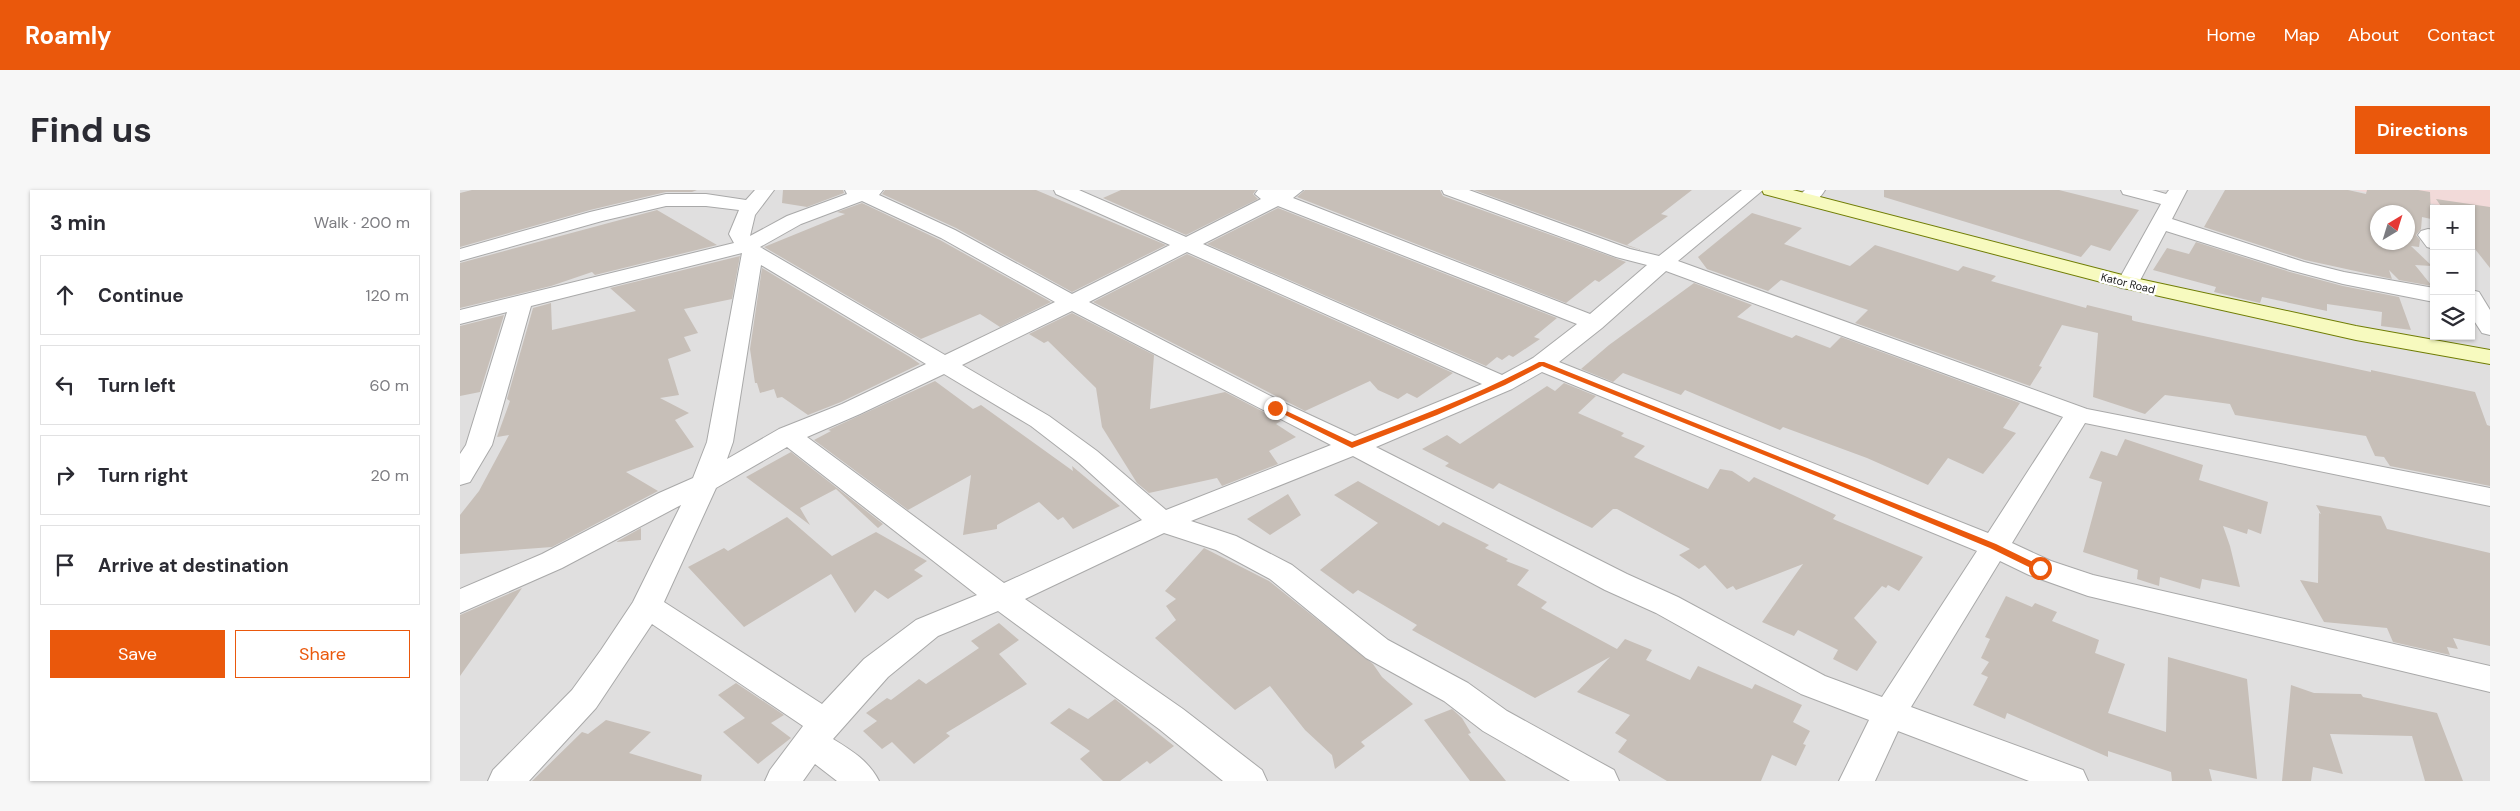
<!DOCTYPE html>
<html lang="en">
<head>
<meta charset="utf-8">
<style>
  body { margin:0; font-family:"DM Sans",sans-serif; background:#f7f7f7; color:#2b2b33 }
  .controls { position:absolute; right:15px; top:15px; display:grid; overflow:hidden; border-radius:0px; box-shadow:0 1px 4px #0004 }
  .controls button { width:45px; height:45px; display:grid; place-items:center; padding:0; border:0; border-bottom:1px solid #e1e1e2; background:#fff; color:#2b2b33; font:25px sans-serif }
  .compass { position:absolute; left:1910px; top:15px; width:45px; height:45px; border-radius:50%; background:#fff; box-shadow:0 1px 4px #0004; rotate:38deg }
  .stop { position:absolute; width:15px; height:15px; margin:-11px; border:4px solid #ea580c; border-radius:50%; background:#fff }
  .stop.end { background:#ea580c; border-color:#fff; box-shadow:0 1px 5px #0008 }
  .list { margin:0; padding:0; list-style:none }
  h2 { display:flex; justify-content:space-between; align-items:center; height:65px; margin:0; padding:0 20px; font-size:21px }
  h2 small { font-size:16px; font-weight:400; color:#7c7c81 }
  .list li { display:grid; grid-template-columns:32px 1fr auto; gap:15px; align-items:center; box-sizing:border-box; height:80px; margin:0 10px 10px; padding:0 10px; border:1px solid #e1e1e2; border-radius:0px }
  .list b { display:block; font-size:19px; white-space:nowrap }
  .list em { font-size:16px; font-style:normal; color:#7c7c81 }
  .actions { display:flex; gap:10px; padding:15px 20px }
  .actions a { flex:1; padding:11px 0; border:1px solid #ea580c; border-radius:0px; text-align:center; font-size:18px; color:#ea580c }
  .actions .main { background:#ea580c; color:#fff }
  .icon { flex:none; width:28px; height:28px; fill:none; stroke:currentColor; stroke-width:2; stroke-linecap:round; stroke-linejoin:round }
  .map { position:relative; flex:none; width:2030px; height:591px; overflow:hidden; border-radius:0px }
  header { display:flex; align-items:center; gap:30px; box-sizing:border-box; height:70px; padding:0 25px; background:#ea580c; color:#fff }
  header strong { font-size:24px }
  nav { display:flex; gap:28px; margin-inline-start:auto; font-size:18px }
  .intro { display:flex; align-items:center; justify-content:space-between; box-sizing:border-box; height:120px; padding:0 30px }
  h1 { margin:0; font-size:35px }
  .button { padding:12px 22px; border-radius:0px; background:#ea580c; color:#fff; font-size:18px; font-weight:700 }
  main { display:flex; gap:30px; padding:0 30px }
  aside { flex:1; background:#fff; border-radius:0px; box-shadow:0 1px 4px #0004 }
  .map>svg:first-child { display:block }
</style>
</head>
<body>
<header>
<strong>Roamly</strong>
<nav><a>Home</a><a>Map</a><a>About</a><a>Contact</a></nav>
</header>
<div class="intro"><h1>Find us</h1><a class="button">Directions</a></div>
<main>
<aside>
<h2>3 min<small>Walk · 200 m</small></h2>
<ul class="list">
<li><svg class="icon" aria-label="ahead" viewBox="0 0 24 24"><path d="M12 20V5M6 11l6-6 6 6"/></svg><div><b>Continue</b></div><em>120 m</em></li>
<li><svg class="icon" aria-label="left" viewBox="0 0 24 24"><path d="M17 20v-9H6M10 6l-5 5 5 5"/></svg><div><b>Turn left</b></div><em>60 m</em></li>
<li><svg class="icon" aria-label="right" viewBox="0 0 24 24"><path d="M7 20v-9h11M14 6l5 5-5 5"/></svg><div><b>Turn right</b></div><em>20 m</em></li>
<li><svg class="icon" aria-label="arrive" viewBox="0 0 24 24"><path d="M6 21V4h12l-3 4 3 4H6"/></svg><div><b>Arrive at destination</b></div></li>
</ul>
<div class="actions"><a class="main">Save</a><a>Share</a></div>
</aside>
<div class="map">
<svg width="2030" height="591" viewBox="0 0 2030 591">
  <rect width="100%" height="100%" fill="#f2efe9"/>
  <path fill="#e0dfdf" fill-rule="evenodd" d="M0,0h2030v591h-2030zM1974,19h37v127h-37zM1918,22h30v30h-30z"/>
  <path fill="#f2dad9" d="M1894,0h136v24l-19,-5h-11z"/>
  <path fill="#c7bfb8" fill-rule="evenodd" d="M12,0h225l-5,2h-26l-76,18 -130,37v-54z
    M323,0h60l1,3 -37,14 -25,-4z
    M425,0h151l130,55 -94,47 -116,-64 -74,-34z
    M661,0h135l-3,4 5,5 -72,36 -83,-37z
    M845,0h135l3,6 183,66 -27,20 -4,-2 -29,23 -269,-106z
    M1014,0h218l-31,24 7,2 -41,29 15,5 -11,-3z
    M1424,0h175l80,20 -29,41 -19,-6 -10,12 -197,-60z
    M1765,0h123l18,4 1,-4h51l12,2 1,27 -9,-2 -1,12 -5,6 4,5 -1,7 -8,-1 21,20 -17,-1 17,21 -33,-6 -10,-10 3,9 -87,-19 -101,-33zM1918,22h30v30h-30z
    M1976,9l54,8v61l-19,-24v-35h-28z
    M402,13l78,37 111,62 -51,25 -20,-13 -59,25 -157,-92 81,-33 -8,-2z
    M818,18l279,110 -23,19 6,2 -27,18 -4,-2 -7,5 -5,-3 -11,9 -279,-122z
    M197,20l60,35 -122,30 -3,-3 -41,14 -91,22v-45z
    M1292,23l50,15 -18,16 66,22 25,-21 83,26 5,-5 33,10 -5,5 95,27 1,-3 45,11v4l2,1 237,51v-2l104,22 12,33 3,1v60l-100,-20 -6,-9 -9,-1 -9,-20 -131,-21 -5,-11 -65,-9 -20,19 -52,-17 5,-64 -36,-8 -23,41 3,1 -12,19 -175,-63 13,-13 -87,-30 -13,11 -61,-22 -9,-12z
    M1736,52l94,30 53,14 56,11 12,33 -30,-4 1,-14 -55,-8v7l-65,-14 -2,6 -46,-11 2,-5 -63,-17 14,-22 22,6z
    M727,64l266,119 -36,25 -10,-5 -9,6 -20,-9 -8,-9 -65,30 -212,-109z
    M280,66l-8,43 -48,10 14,24 -14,4 7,14 -23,8 11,36 -19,3 29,15 -14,7 19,27 -68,25 32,19 -106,56 -92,7v-39l19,-24 30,-56 -12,2 13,-36 -3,-2 26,-91 18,-5 1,27 84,-19 -26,-23z
    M302,78l148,89 10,7 -79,38 -33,13 -26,-18 -5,1 -3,-9 -14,4 -3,-10h-2l-5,-34z
    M1234,93l58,22 -15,12 55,21 4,-3 34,13 11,-11 179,66 -17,25 13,5 -33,41 -35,-16 -20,27 -61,-27 -84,-31 -3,3 -95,-40 -4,5 -58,-22 -10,9 -32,-13 28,-24z
    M612,123l82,42 -4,54 75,-17 56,29 -5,3 20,13 -27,14 9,13 -56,22 -5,-8 -68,15 -12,-10 -35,-56 -6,-39 -48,-47 -4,2 -15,-9z
    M44,125l-24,77 -20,4v-70z
    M475,191l38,28 8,-4 92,66 -1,-5 48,40 -47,23 -10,-12 -5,3 -19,-18 -42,23v4l-34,6 8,-60 -63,35 -94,-70 17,-9 -3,-1z
    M1104,193l32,13 -18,17 46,20 -3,3 24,10 -11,11 74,32 12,-20 12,2 17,11 5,-5 82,38 -3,4 90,38 -24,34 -11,-6 -2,3 -4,-2 -28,32 23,24 -20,29 -24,-12 5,-9 -40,-20 -4,6 -32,-14 41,-58 -67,26 -3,-4 -6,3 -22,-24 -6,4 -20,-14 11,-6 -73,-40h-4l-21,19 -93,-45 -6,6 -48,-23 4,-3 -27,-14 25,-14 13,9 87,-58 8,5z
    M1665,249l78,26 -4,15 69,22 -7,32 -13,-5 -1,5 -24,-8 7,20 10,41 -38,-8 -2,10 -40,-12 -1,9 -22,-7 1,-9 -55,-18 19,-70 -13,-4 12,-27 16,5z
    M331,262l92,72 -5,4 -42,-39 -36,19 10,17 -64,-48z
    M898,291l81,45 4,-4 46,23 -4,3 23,11 -2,2 23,9 -12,15 30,17 -6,6 76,41 8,-10 27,11 -6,10 44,20 8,-14 54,23 3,-5 47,21 -9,17 17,9 -7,13 3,1 -10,21 -24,-11 -11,26h-94l-49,-29 9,-12 -12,-7 15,-18 -53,-23 33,-35 -75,41 -123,-68 5,-5 -59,-35 -5,4 -33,-24 58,-47 -44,-28z
    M828,304l13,21 -31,20 -23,-16z
    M1856,315l65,11 6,13 103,24v93l-37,-8 5,11 -11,-2 3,8 -57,-13 -6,-14 -63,-6 -24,-42 18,3 1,-70 2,1z
    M327,327l45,39 44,-24 51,29 -13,9 9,6 -35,23 -13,-9 -20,23 -24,-39 -87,53 -56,-60 36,-19 4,3z
    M181,338v12l-25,2z
    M744,358l65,33 104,83 9,13 31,27 -52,38 4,4 -30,23 -3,-14 -27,-25 -35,-44 -35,24 -80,-72 21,-18 -10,-14 10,-7 -11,-8z
    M62,398l-32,46 -30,42v-61z
    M1546,406l26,11 3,-4 22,9 -5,9 47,19 -4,13 30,11 -17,49 58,19 2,-75 79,22 10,100 -48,-10 3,12h-40l-1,-9 -63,-21v6l-101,-44 -2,6 -32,-14 15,-28 -7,-3 8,-12 -8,-4 9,-19 -5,-2z
    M539,433l20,17 -20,14 28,30 -81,49 4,3 -36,28 -22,-22 -10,7 -19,-18 14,-10 -11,-8 21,-15 4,2 28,-21 7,5 53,-36 -8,-7z
    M276,493l48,32 -13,8 20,15 -33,26 -35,-32 22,-14 -27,-23z
    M1831,495l23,8 47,1 2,3 74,16 26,68h-38l-13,-45 -82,-2 13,40 -30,-7 -2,14h-29z
    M655,509l59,47 -24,18 -3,-3 -27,20h-17l-23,-22 10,-8 -40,-28 19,-15 19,11z
    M992,519l10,9 9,15 -3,1 38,47h-36l-46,-61z
    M146,530l45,12 -22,21 73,22 -1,6h-169l50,-49 6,2z"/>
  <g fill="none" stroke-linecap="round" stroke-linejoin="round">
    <defs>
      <path id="street" d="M295,0h19l-19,25 -5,21 37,-20 60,-22 -2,-4h38l-4,5 76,35 117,64 98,-49 -114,-51 -2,-4h25l107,47 75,-38 -6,-5 3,-4h45l-10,8 297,116 57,-49 -31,-8 -172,-63 -2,-4h27l161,59 29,7 83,-66h21l-85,71 409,148 403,79v18l-405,-83 -73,120 39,18 42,14 397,91v26l-402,-96 -59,-21 -29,-14 -89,146 172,63 5,11h-59l-131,-50 -23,50h-36l30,-61 -68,-26 -145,-81 -51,-23 -252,-134 -162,65 45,15 56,29 96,75 80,43 39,28 107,59 5,11h-49l-87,-50 -39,-30 -78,-43 -96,-79 -54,-29 -52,-17 -139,66 158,110 79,61 5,11h-44l-64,-52 -161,-118 -60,25 -50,41 -55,62c18,11 36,22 46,42h-42l-22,-17 -12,17h-38l5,-11 33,-44 -151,-102 -56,84 -67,73h-41l5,-11 79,-80 29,-40 32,-48 48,-97 -119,63 -102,45v-24l82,-35 117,-61 34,-15 14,-36 35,-189 -211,53 -39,139 -22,37 -10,3v-31l6,-9 41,-133 -47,12v-14l274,-67 -5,-9 10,-24 -33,-4h-40l-64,15 -142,40v-12l130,-37 76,-18h40l40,6zM402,11l79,37 114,64 -110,53 -185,-108 41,-23zM818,16l299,118 -44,34 -31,17 -299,-131zM727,62l295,132 -127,52 -71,-33 -195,-101zM301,75l165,99 -84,40 -63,25 -52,30 6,-17zM1206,81l397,146 -75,116 -429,-171 43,-34zM612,121l259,134 -165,65 -69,-59 -48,-35 -87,-51zM1082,182l435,179 -95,146 -57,-21 -147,-79 -51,-23 -251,-127 136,-58zM484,184l87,52 48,37 63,57 -138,63 -197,-146 53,-23zM327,257l190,148 -61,25 -52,39 -42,45 -158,-102 52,-114z
        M1345,0h20c-6,10 -14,16 -26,13l-3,-4z
        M1661,0h31l14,4 3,-4h18l-15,29 132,43 40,10 90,16v14l-91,-18 -53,-14 -124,-39 -30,57 -8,1 -8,-1 -3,-5 44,-79 -38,-10z
        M1968,39l6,1v19l-7,-2 -9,-12 3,-4z
        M2011,100l8,2 11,18v25l-8,-2 -11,-17z"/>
      <path id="secondary" d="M1302,0h31l337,87 226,49 134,24v14l-134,-24 -228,-51 -364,-95z"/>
    </defs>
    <use href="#street" stroke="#a9a9a9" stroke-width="2"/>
    <use href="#secondary" stroke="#707d05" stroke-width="2"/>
    <use href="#street" fill="#fff" fill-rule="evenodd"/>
    <use href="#secondary" fill="#f7fabf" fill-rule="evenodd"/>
  </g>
  <path fill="#ea580c" d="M1079,172h5l452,182 49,24 -8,3 -47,-23 -159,-66 -289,-116 -37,19 -68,30 -85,33 -81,-40 7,-1 74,35c64,-24 127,-48 187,-80z"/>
  <g text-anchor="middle" stroke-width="5" stroke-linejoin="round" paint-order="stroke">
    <g font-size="11" fill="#222" stroke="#fff">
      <text transform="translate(1668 93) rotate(14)" y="4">Kator Road</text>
    </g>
  </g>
</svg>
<div class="controls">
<button>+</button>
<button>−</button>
<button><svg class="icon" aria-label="layers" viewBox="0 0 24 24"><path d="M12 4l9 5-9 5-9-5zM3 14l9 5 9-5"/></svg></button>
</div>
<svg class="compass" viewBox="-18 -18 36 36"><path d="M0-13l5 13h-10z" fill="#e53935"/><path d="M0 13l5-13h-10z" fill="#7c7c81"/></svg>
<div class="stop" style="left:1580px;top:378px"></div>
<div class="stop end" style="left:815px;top:218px"></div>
</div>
</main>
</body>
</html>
